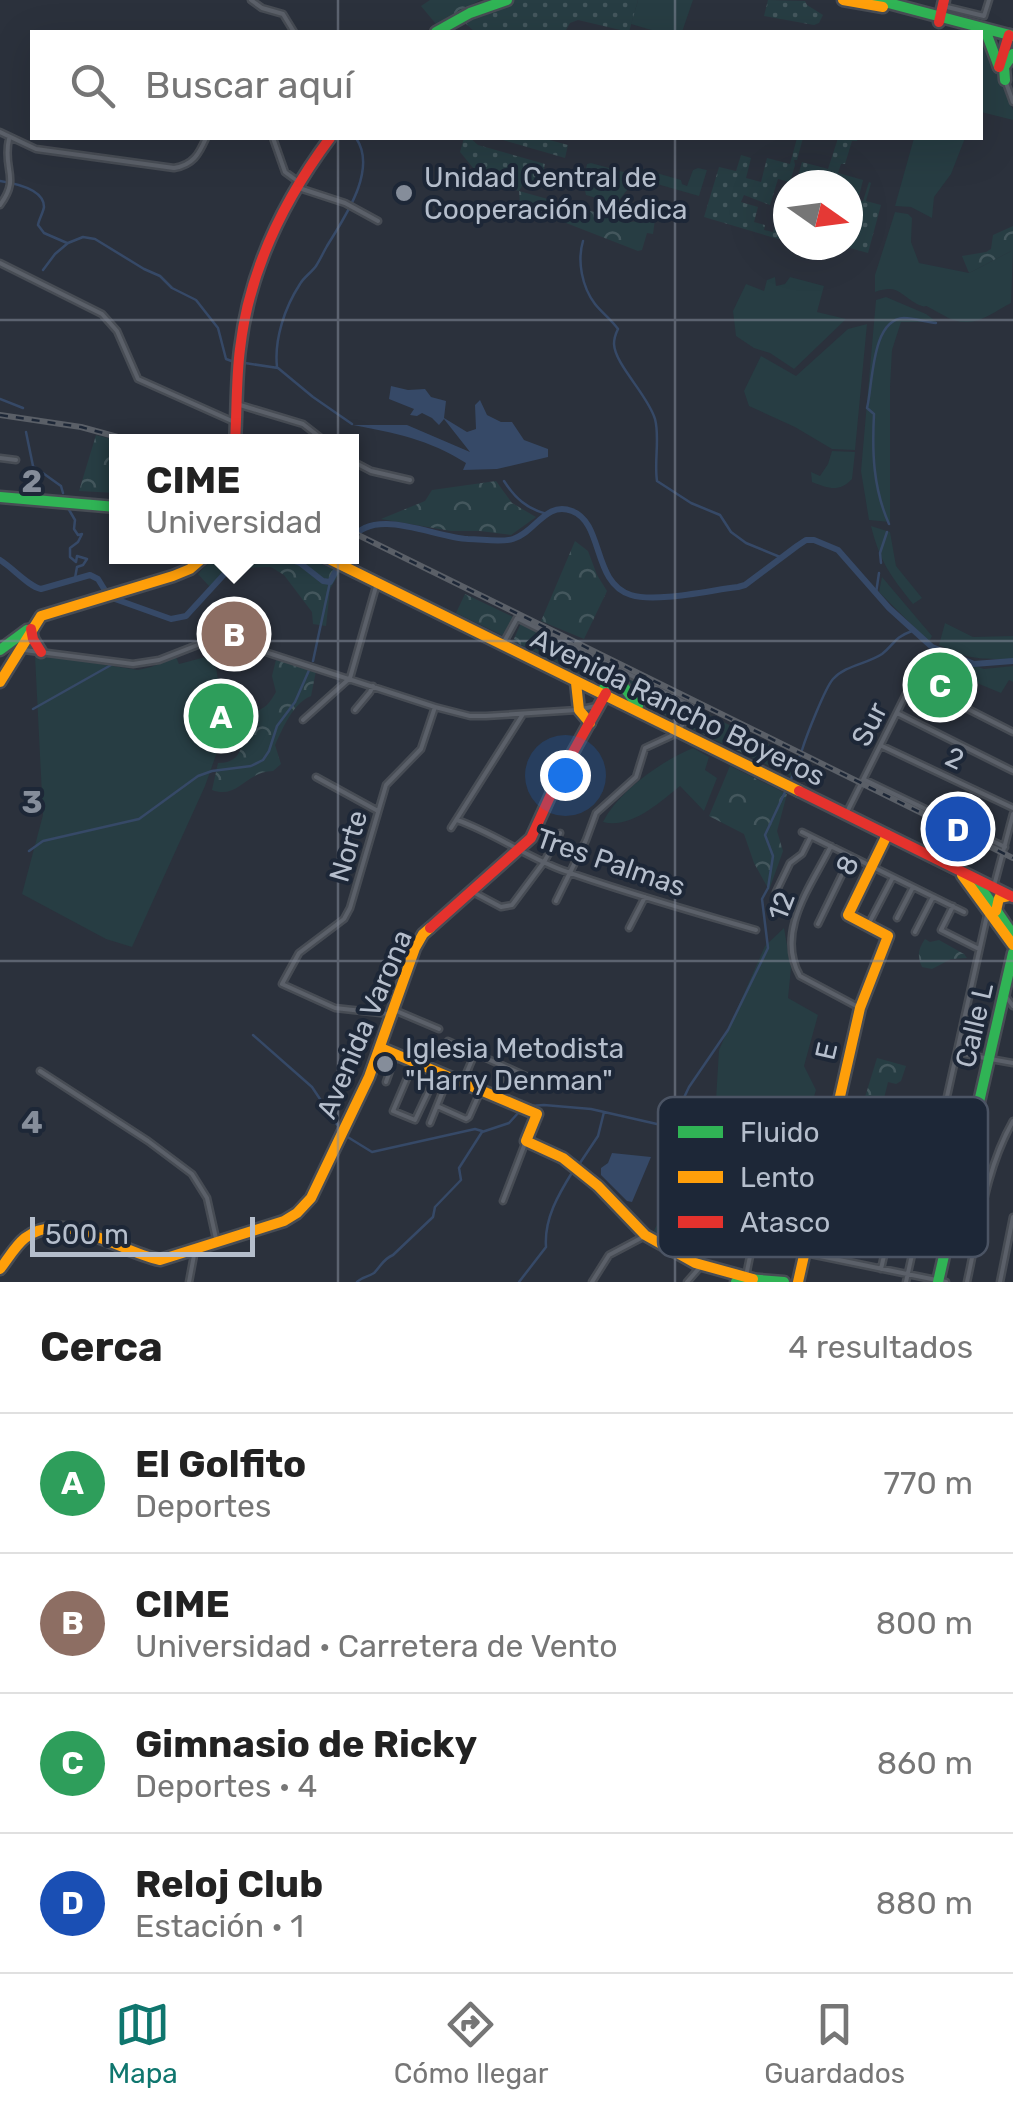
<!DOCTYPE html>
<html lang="es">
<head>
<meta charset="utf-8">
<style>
  body { margin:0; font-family:Rubik,sans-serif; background:#f2f2f2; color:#222 }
  .compass { position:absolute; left:773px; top:170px; width:90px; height:90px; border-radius:50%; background:#fff; box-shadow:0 10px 40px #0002; rotate:104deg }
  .scale { position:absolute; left:30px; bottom:25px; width:225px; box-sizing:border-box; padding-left:10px; border:5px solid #b5becc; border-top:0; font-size:28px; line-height:35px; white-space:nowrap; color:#b5becc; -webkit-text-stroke:8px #1d2737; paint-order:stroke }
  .you { position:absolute; left:565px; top:775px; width:35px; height:35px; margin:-25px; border:8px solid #fff; border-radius:50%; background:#1a73e8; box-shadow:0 0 0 15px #1a73e833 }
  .badge { display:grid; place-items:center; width:65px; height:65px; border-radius:50%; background:#0f766e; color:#fff; font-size:32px; font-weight:700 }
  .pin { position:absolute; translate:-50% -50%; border:5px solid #fff; box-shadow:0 2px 10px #0006 }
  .popup { position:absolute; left:109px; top:434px; width:250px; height:130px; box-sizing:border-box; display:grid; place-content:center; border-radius:0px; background:#fff; filter:drop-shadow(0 2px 8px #0005); font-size:32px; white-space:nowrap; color:#767676 }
  .popup b { font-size:38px; color:#222 }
  .popup::after { content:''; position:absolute; left:50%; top:100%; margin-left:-20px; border:20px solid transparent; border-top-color:#fff }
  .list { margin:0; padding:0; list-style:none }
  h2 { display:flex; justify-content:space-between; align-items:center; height:130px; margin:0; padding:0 40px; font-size:42px }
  h2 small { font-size:32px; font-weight:400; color:#767676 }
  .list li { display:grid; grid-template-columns:65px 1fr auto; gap:30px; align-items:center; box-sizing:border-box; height:140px; padding:0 40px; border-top:2px solid #e0e0e0 }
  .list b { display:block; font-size:38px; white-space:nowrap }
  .list p { margin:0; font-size:32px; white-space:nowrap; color:#767676 }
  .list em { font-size:32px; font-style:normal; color:#767676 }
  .icon { flex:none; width:55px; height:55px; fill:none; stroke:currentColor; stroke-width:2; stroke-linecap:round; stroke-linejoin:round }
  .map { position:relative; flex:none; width:1013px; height:1282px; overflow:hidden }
  .search { position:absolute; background:#fff; box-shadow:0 10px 40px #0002; left:30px; right:30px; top:30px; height:110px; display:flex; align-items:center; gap:25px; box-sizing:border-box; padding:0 35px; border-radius:0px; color:#767676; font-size:38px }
  .sheet { height:690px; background:#fff }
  nav { display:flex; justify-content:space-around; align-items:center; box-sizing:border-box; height:140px; border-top:2px solid #e0e0e0; background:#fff; font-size:28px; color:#767676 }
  nav a { display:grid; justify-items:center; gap:5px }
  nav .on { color:#0f766e }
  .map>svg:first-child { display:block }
</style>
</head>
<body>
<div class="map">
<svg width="1013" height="1282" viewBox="0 0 1013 1282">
  <defs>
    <pattern id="forest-crowns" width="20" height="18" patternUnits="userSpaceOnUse" patternTransform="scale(2.5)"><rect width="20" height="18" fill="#273d43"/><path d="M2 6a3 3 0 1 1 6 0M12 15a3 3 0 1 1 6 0" fill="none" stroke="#44575d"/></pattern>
    <pattern id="garden-dots" width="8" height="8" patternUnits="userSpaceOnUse" patternTransform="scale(2.5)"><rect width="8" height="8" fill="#273d43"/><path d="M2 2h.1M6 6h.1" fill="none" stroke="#44575d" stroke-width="1.8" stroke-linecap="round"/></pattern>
  </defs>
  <rect width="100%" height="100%" fill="#2b313c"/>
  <path fill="#273d43" d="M638,0h55l-11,32h-24l-27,-8z
    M981,41l3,1 29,68v10l-32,-8z
    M914,138h51l-14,36 -17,23 -2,21 -21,-11 -16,-1z
    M591,163l36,10 8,7 -15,19 -7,4 -27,-8 -3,-13 4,-18z
    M639,168l42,12 1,4 5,2 6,-16 5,-2 9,2 -8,26 -56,-16 -8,-7z
    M895,212l13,2 4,4 -1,24 8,21 50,10 44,-23 -2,53c-12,6 -29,19 -43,19 -15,1 -24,-7 -36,-13 -12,-7 -2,1 -15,-5 -18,-10 -19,-20 -42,-12v-17z
    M775,277l1,9 9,-2 5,-7 34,9 -7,26 29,7 -52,50 -24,-16 -16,-5 -18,-12 -3,-25 13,-27 18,7 3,-11z
    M886,297l40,17 11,8h-36l-9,28 -2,37v135l-21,-2 -8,-49 15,-171z
    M867,324l-12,126 -23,-1 -37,-22 -46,-21 -5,-15 17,-35 35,20 52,-47z
    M832,451l23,1 -3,27c-13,14 -24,9 -40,3l-1,-10 9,4 8,-12z
    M871,526l19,6 6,34 26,32 -9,6c-23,-29 -33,-42 -42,-78z
    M882,577l50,59 -3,6 -50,-50z
    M945,623l28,14 40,-1v23c-32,0 -45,1 -74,-14z
    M935,652l49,17 29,-3v16l-4,-2 -8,13 -29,-12 -41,-23z
    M213,655c4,18 10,36 0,53l16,1v15h-16l-1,-15 -1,16 11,13 -17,48 -73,161 -26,-8 -84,-45 21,-79 -8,-159 28,2 75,12 13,-3 25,-10 3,7z
    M693,748l16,9 -4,13 12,8 -13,33 -24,-25c-21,17 -49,43 -77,36 15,-30 58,-61 90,-74z
    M784,928l7,40 -3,30 30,17 -14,51 12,24 -5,16 -33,-3 -12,6 -36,-12 -7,26 -25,46 -27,70 -19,-5 38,-69 6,-21 20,-44 3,-50 46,-104z"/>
  <path fill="url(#forest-crowns)" d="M430,0h50l-44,24 -15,-18z
    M519,191l111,31 25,-3 -2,15 -6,-1 -5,17 -4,1 -77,-30 -23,-1 -18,-15z
    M1013,226v24l-44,23 -7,-17 24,-4 5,-3 2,-14z
    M96,435l23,6 -3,1v51l-37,-2z
    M496,481l16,22 24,14 -25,18 -31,-4h-29l-70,-12 44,-18 7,-11z
    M575,541l13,10 9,24 10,16 -23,48 -43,-18z
    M215,556l90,1 35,15 -10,17 -4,37 -13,-2 -1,-12 -28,-37 -13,-8 -35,1 -26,19 -12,-13z
    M465,594l48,23 -9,19 -48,-23z
    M521,623l91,46 -9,16 -90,-44z
    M276,660l40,11 -5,25c-18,7 -28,32 -36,49l6,19 -8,7c-27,0 -35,29 -61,19l6,-27c15,0 23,-7 24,-22l-13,-6 8,-22c23,-3 27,0 39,-21l-4,-16z
    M622,674l61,28 -9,17 -36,-16z
    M695,708l113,56 -7,17 -115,-55z
    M730,766l57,28 -10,37 6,20 -14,39 -15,-27 -10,-29 -35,-18z
    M925,939l5,3 9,-2 25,14 3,4 -16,1 -19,10 -10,-2c-5,-11 -4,-18 3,-28z
    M877,1058l29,8 -5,15 -5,3 -8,-2 -6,24 -7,1 -7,-4 -3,-6z"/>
  <path fill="url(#garden-dots)" d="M514,0h124l-9,32 -51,-12 -8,3 -5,9h-90l-10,-9 7,-6z
    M768,0l37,1 2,4 16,10 -4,8 -5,2 -50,-9z
    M464,138h6l8,7 67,19 -6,25 -16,-5 -4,7 -35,-10 -24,-29z
    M496,138h46l26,7 -3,13z
    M797,138h6l-6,22h-3l1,5 -5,17 -12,-3 -8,26 -26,-10 -3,7 17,5 -4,15 11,3 -1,5 9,2 2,-5 11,3 -1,5 3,1v6l-84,-25 15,-50 17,4 5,-16 10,3 -5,20 15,4 6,-24 23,6z
    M838,138h20l-1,3h-5l-7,23h-4l-3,9 25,7 -5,20 5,1 6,-19 2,1 -5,18 15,4 -13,48 -29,-8h9v-60l-52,-2 6,-21 26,7z"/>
  <path fill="#364967" d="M391,386l17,4 17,-1 6,8 15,4 -2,17 23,14 9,-3 -1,-24 5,-5 7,15 14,7h11l12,18 24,9v8l-51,12 -34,1 3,-7c-38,-24 -71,-30 -113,-38h54l63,27 -26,-33 -5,6 -7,-7 -10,-5 -5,3 -7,-1 4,-6 -25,-10z
    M612,1153l39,4 -19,45 -5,-1 -26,-26v-7l7,-5z"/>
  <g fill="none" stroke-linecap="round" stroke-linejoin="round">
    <path stroke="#364967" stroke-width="2.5" d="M0,181c13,2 44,8 44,26 -1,6 -5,12 -6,18l6,8 23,10
      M583,241c-6,20 -1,46 12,63 7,9 16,15 23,25 -2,4 -4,11 -4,15 1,21 34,51 41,75 5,18 -1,42 2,62l34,22 29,12 11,17 15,11 34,14
      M43,270l12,-16 13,-11 15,-6 12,2 49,30 16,7 12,12 24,12 22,28 8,31 11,4
      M245,363l33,5 35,29 39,27
      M277,367c-3,-28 8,-60 23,-83 4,-7 11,-11 16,-18 4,-6 7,-13 11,-20 17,-28 51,-76 29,-108
      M0,399l23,9
      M26,432l7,34 28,20 2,7
      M504,481c11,17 23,28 43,33
      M68,508l7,12 -1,9 4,6 4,-1 -4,8 -8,6v9l6,5 1,-6 10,3 -4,6 -6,2 -2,11
      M889,524c-16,-36 -17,-72 -15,-110l-7,-6c6,-23 4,-89 37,-90 10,0 22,4 32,5
      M881,563l-1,-10 7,-21
      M876,593l3,-20
      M313,661l17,-79
      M33,709l78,-44
      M802,750c4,-13 23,-62 31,-71 13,-14 34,-15 49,-25 13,-10 11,-16 30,-23
      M790,782l10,-27
      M29,851l14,-10 96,-22 59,-43 14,-5 39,-5 12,-6 6,-9 8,-25 18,-24 15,-34
      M253,1035l59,52 28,42
      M346,1136l26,16 103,-23 7,2
      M578,1166l20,-30 6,-24
      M357,1282c5,-5 11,-5 17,-9 7,-7 9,-14 19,-18l40,-38 2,-10 26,-27 -2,-12 23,-36 27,-9 10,-11 11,-6 14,-1 47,4 79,18 19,-40 39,-57 40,-82 -6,-49 6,-11 5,-32 -8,-21 21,-45
      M519,1282l27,-35c-2,-28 12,-52 27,-76"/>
    <path stroke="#364967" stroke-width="6" d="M352,539c22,-33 84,-1 116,0 14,0 32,4 45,0 23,-7 32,-38 59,-28 32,12 20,72 59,84 25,8 80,-5 107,-8l7,-2 52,-39 9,-6h8l24,10 51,58 43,39 42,17 39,-3
      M281,556l19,7 23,18 7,1 14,-26
      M0,560c13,8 28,26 41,29l49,-14 8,4 8,13
      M115,599l56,20 15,-3 55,-60"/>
    <defs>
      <path id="street" d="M251,0l11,8 21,6 11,18
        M943,6l41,10 5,-16
        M1005,80l8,22
        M0,132l36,17 138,19c19,-3 25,-14 32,-30
        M273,138l12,34 11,8
        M299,188l46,15 33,18
        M0,205c21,-28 2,-35 9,-66
        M0,263l102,51 15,17 21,48 94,42
        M240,405l63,19 23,18
        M0,458l16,2
        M352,461l19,10 39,9
        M505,640l12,-22 175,88 -11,21
        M24,650l109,14 26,-4 54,-21 9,-1 213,69 35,9h16l91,-6 19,-4
        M913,681l100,51
        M355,710l15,-18 3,-6
        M897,713l116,58
        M303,720l47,-42 27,-95
        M675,724l11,-21
        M882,746l131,62
        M316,777l62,34
        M865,780l140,67
        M848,810l77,-154
        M457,820c37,13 68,36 105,50 64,23 129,41 194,60
        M451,828l72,-114
        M802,832l162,80
        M831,846c-20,40 -56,86 -31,130l60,32
        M995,882l18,-68
        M471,891l30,16 11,-2 32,-43 16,-29
        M776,892l14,-29 12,-9 8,-16
        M556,901l30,-61 10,-27 40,-36 9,-29 26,-12 2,-4
        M953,906l-12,24 38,19
        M897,918l16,-31
        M818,924l33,-68
        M868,925l25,-48
        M629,928l16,-31
        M915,932l18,-35
        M1004,994l9,12
        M394,1010l45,19
        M389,1014l-54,-6 -53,-24 17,-31 45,-34 6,-11 36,-123 35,-36 14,-42
        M448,1041l91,41
        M957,1053l56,10
        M414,1062l-21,49 22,9 17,-36
        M40,1071l108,70 44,33 15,24 10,45
        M463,1081l12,-28
        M386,1082l10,-28
        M494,1094l11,-25
        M437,1106l29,13 3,-2 12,-27
        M837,1115l101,22 31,10
        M430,1123l19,-47
        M828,1146l26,5
        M503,1201l23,-60
        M703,1232l243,50
        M695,1263l19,-91 31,7
        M881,1269l31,-137
        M746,1276l21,-103
        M189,1282l6,-32
        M592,1282l17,-27 34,-18
        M687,1282l14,-16
        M906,1282l82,-371
        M967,1282c12,-54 18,-112 46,-161
        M1000,1282l13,-65"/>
      <path id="fast" d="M877,0l136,36
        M436,32l34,-19 37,-13
        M987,35l12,32
        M1005,80l-1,-13 9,-13
        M0,497l116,10
        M0,650l27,-20
        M604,688l6,-10 8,1 20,27
        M975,879l38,56
        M736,1282l11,-3 37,3
        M938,1282l75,-329"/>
      <path id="slow" d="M843,0l40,7
        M323,556l476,235
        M0,682l41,-66 132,-40 17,-7 15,-13
        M576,683l3,27 11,13
        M962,875l51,70
        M996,911l3,-13 10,-2
        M381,1048l156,66 -11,27 37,17 35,28 47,49 50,28 58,16
        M0,1269c8,-10 15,-23 25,-31 39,-30 94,14 135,22l124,-39 13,-8 14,-15 58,-121 46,-129 8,-14 7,-6
        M798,1282l62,-274 28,-72 -40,-21 39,-80"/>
      <path id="jam" d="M939,22l5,-22
        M999,67l10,-32
        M235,442c2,-31 1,-62 5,-93 9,-79 43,-148 90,-211
        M31,629l2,10 8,13
        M799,791l214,106
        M430,928l101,-90 27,-59 48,-86"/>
    </defs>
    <use href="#street" stroke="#474c54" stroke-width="9"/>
    <use href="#fast" stroke="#474c54" stroke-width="15"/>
    <use href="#slow" stroke="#474c54" stroke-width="15"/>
    <use href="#jam" stroke="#474c54" stroke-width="15"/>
    <use href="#street" stroke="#5b6069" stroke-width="4"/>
    <use href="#fast" stroke="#30b455" stroke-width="10"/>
    <use href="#slow" stroke="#ff9f0a" stroke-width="10"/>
    <use href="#jam" stroke="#e5322d" stroke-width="10"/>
    <defs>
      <path id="rail" d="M0,415l81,12 55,15
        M352,532l661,326"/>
    </defs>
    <use href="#rail" stroke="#5a5f67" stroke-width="6"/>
    <use href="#rail" stroke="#1d2737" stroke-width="2.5" stroke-dasharray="8" stroke-linecap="butt"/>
  </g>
  <path fill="none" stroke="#858d9a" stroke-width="2.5" stroke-opacity="0.55" d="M338,0v32M675,0v32M338,138v1144M675,138v1144M0,320h1013M0,641h1013M0,961h1013"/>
  <g fill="#858d9a" stroke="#1d2737" stroke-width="4">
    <circle cx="404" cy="193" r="10"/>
    <circle cx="385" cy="1064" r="10"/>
  </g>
  <g text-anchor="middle" stroke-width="8" stroke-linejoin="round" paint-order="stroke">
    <g font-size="28" fill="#b5becc" stroke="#1d2737" text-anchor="start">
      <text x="424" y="187">Unidad Central de<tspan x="424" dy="32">Cooperación Médica</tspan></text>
      <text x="405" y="1058">Iglesia Metodista<tspan x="405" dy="32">"Harry Denman"</tspan></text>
    </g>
    <g font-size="28" fill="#b5becc" stroke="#1d2737">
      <text transform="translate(678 707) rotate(26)" y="10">Avenida Rancho Boyeros</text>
      <text transform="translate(869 724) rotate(-63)" y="10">Sur</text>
      <text transform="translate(955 758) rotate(25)" y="10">2</text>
      <text transform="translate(348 846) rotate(-74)" y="10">Norte</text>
      <text transform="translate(611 862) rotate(19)" y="10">Tres Palmas</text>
      <text transform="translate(847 865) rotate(-64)" y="10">8</text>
      <text transform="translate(781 906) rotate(-69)" y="10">12</text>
      <text transform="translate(364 1024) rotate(-67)" y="10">Avenida Varona</text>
      <text transform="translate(974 1025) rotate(-77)" y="10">Calle L</text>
      <text transform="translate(826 1051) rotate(-77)" y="10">E</text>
    </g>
  </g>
  <rect x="658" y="1097" width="330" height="160" rx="15" fill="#1d2737" stroke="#4b5464" stroke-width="2.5"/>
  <rect x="678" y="1126" width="45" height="12" fill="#30b455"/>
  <rect x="678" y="1171" width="45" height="12" fill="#ff9f0a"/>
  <rect x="678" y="1216" width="45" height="12" fill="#e5322d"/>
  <g font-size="28" fill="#b5becc">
    <text x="740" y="1142">Fluido</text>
    <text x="740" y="1187">Lento</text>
    <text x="740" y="1232">Atasco</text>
  </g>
  <g font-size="32" text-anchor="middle" font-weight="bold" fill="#858d9a" stroke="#1d2737" stroke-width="8" stroke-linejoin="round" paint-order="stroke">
    <text x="32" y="492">2</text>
    <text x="32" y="813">3</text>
    <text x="32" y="1133">4</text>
  </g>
</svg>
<svg class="compass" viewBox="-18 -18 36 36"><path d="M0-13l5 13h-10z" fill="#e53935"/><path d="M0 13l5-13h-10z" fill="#767676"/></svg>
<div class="scale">500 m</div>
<div class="you"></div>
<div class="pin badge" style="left:221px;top:716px;background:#2e9e5b">A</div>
<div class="pin badge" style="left:234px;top:634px;background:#8d6e63">B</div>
<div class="popup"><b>CIME</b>Universidad</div>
<div class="pin badge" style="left:940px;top:685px;background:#2e9e5b">C</div>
<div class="pin badge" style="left:958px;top:829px;background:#1a4fb4">D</div>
<div class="search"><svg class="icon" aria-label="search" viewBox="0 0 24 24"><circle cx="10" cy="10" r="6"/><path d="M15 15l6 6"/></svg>Buscar aquí</div>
</div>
<section class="sheet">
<h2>Cerca<small>4 resultados</small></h2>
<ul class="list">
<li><span class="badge" style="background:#2e9e5b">A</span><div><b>El Golfito</b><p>Deportes</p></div><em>770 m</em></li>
<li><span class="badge" style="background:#8d6e63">B</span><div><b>CIME</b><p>Universidad · Carretera de Vento</p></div><em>800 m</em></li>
<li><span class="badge" style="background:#2e9e5b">C</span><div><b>Gimnasio de Ricky</b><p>Deportes · 4</p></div><em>860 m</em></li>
<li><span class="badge" style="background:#1a4fb4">D</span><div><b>Reloj Club</b><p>Estación · 1</p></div><em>880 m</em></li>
</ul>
</section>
<nav>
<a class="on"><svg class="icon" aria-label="map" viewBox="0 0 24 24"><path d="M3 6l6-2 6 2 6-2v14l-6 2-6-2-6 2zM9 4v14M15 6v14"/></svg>Mapa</a>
<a><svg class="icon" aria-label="directions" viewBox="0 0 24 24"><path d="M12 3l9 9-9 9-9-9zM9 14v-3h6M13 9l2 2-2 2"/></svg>Cómo llegar</a>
<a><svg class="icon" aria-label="saved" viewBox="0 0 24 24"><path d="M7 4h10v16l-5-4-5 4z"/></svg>Guardados</a>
</nav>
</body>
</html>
